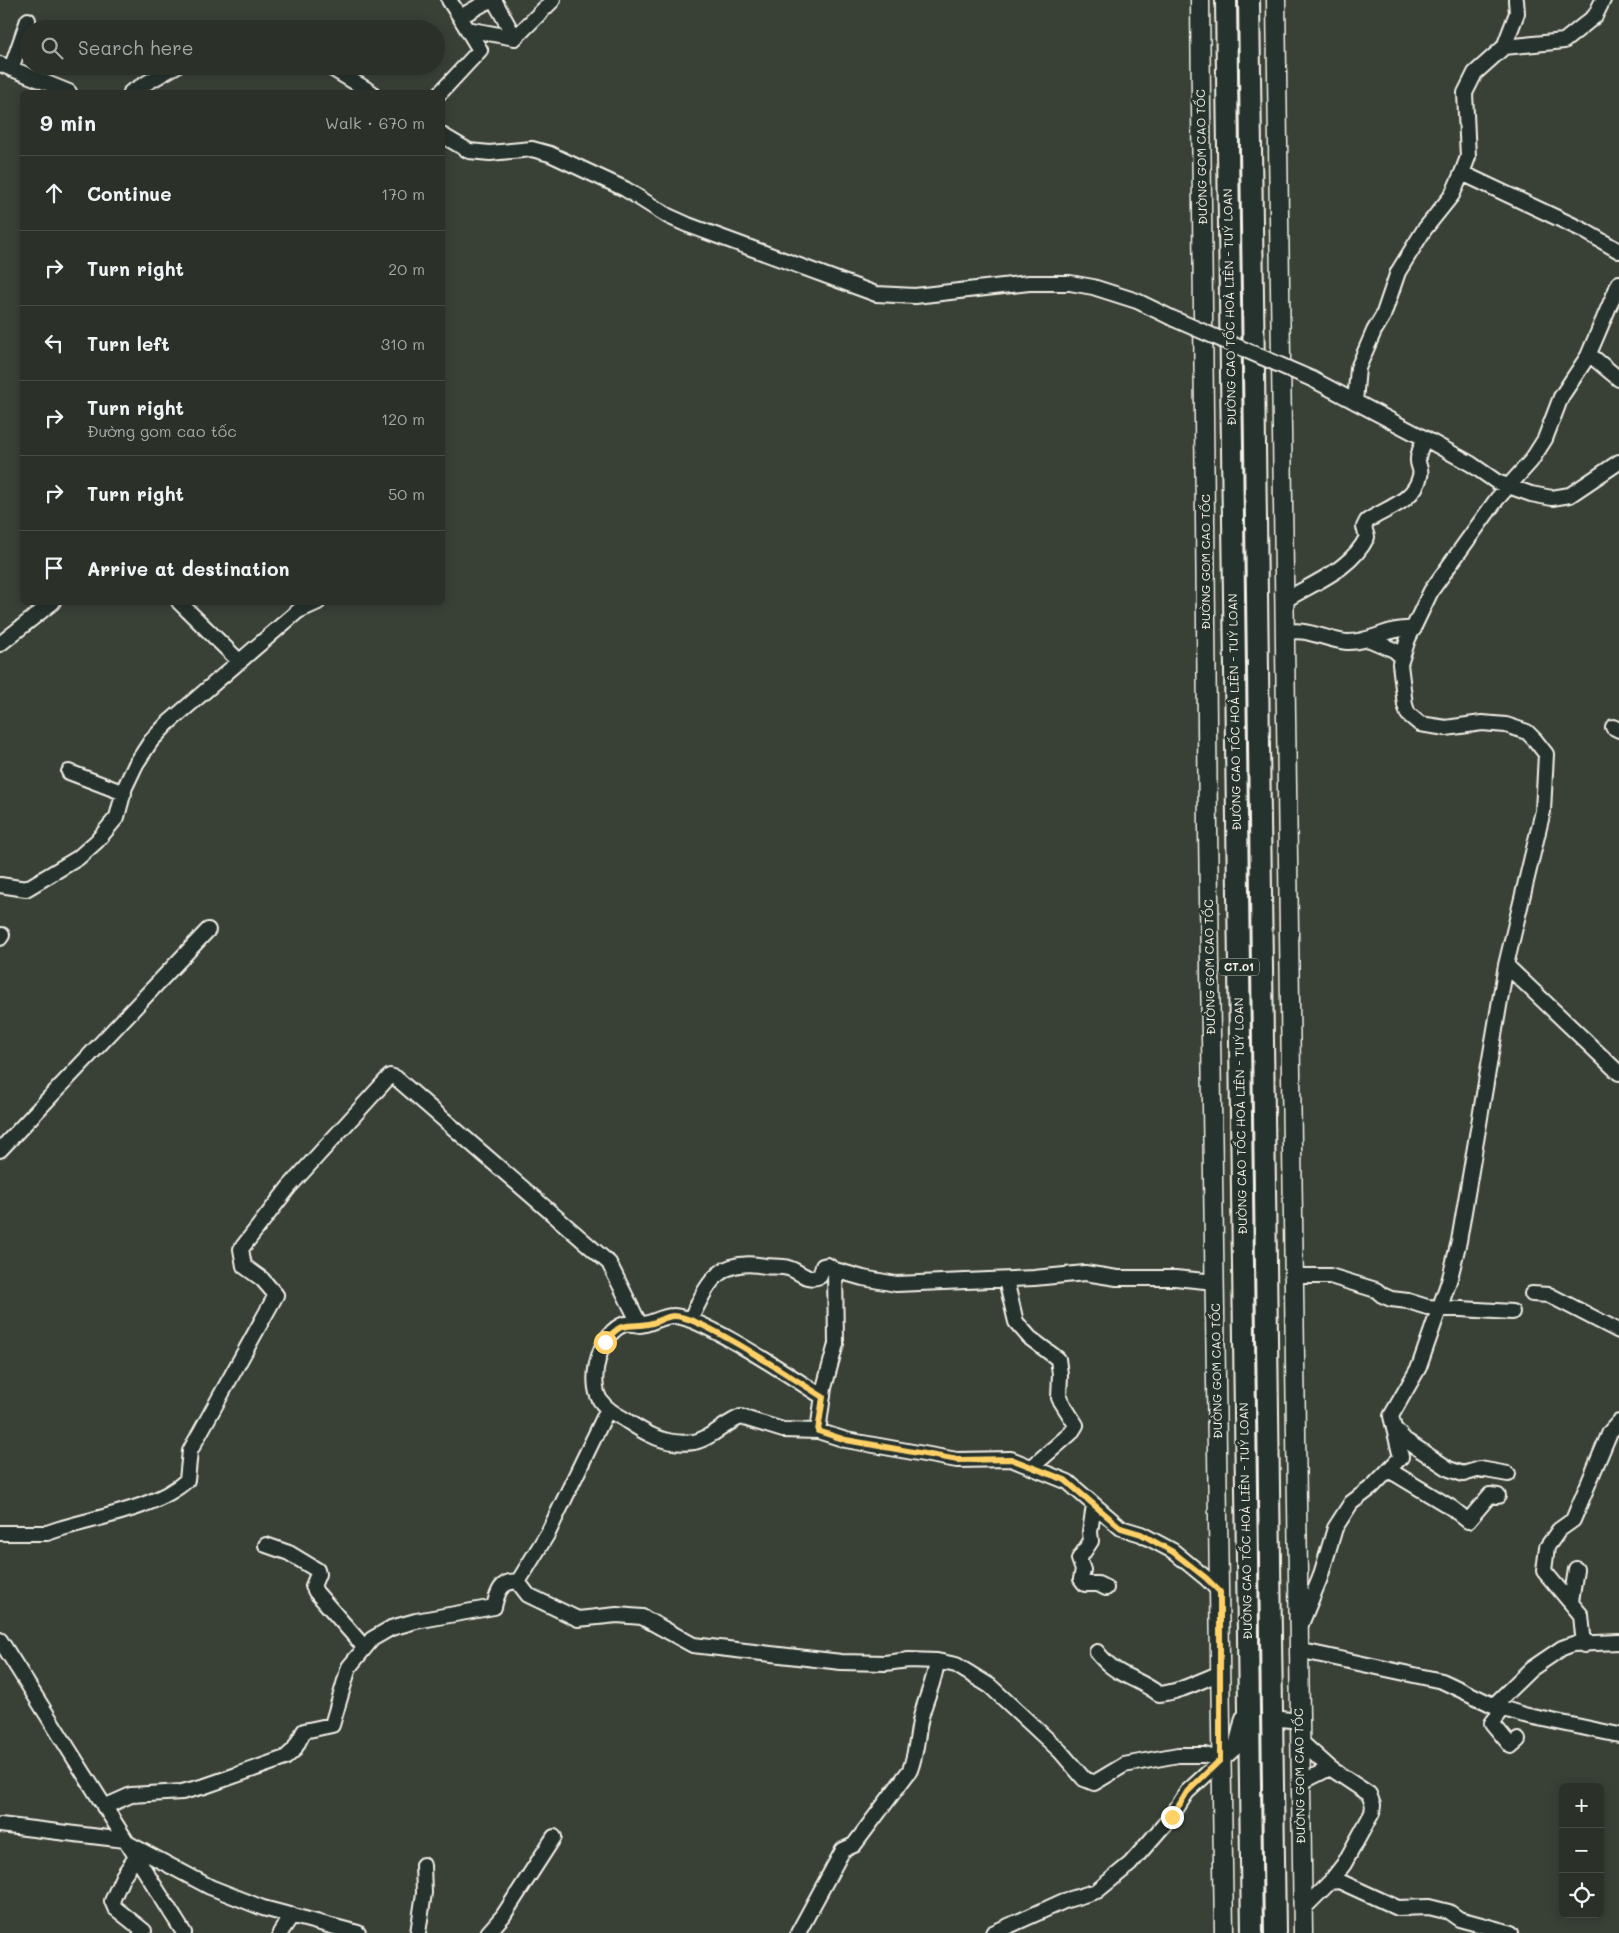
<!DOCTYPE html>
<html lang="en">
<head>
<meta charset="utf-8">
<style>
  body { margin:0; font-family:Mali,sans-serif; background:#373d35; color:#f1f3f6 }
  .controls { position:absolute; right:15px; bottom:15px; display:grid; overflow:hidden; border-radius:8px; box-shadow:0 2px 12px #0003 }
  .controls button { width:45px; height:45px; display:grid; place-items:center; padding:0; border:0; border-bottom:1px solid #474c46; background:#2b3129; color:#f1f3f6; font:25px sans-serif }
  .stop { position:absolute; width:15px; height:15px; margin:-11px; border:4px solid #ffd166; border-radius:50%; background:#fff }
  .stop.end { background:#ffd166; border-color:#fff; box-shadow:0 1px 5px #0008 }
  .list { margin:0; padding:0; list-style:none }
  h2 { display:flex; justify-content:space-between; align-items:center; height:65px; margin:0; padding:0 20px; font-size:21px }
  h2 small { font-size:16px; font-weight:400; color:#a6a9a8 }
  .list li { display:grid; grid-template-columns:32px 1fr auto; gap:15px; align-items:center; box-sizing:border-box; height:75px; padding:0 20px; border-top:1px solid #474c46 }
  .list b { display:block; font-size:19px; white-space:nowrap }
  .list p { margin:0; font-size:16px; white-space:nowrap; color:#a6a9a8 }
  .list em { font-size:16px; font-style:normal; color:#a6a9a8 }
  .icon { flex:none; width:28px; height:28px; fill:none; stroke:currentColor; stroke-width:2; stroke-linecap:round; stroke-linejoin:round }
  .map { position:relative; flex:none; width:1619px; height:1933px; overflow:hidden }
  .search { position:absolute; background:#2b3129; box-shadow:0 2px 12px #0003; left:20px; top:20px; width:425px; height:55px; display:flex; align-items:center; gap:12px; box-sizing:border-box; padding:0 18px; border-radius:28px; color:#a6a9a8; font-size:19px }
  .panel { position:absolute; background:#2b3129; box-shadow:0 2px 12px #0003; left:20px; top:90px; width:425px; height:515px; border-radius:8px }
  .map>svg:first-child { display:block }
</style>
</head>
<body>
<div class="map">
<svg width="1619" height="1933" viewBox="0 0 1619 1933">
  <rect width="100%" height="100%" fill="#394137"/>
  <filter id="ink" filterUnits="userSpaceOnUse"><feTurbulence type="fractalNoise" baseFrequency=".02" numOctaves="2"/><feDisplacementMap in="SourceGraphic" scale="10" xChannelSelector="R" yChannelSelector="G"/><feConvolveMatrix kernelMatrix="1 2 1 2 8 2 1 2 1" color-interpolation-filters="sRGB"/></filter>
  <g filter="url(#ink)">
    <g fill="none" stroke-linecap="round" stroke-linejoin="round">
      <defs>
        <path id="minor" d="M449,0l11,17
          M494,0l21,38 38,-38
          M467,29l48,9
          M1504,47l60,-6 31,-25 8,-16
          M0,64l69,28
          M328,66l43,26
          M11,69l17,-49
          M131,92l45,-26
          M441,92l39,-42 -20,-33 30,-17
          M442,135l27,16 21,2 42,-4 18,5 75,35 43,27 20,9 188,69 39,2 114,-13h41l23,4 44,14 37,18
          M1462,173l121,57 36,21
          M1588,356l7,3 24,20
          M1312,379l112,59 47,26 26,18 34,12 21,4 18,-3 49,-33
          M1355,402l3,-34 16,-37 9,-15 15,-44 26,-42 28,-35 10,-22 6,-16 -3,-64 10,-20 29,-26 13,-34 -1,-13
          M1284,601c30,-19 67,-31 83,-64l-3,-10 3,-6c19,-13 47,-19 53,-45 2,-7 -2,-9 -2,-15 -1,-7 5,-17 6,-23
          M179,602l61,60
          M1284,635c14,-11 45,6 63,7 23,1 43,-16 67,-13
          M1368,639l26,11 8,7
          M0,644l53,-42
          M1613,727l6,3
          M69,772l55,21
          M0,885l26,4 52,-31 19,-17 20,-24 8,-30 11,-23 15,-23 16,-17 131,-113 20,-9
          M0,938l2,-3
          M1506,965l113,108
          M0,1150l208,-220
          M1293,1276h37l46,14 6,5 9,4 17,2 19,6 85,5
          M1006,1280l10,42 14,16 28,21 2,15 -1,24 17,27 -5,8 -39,34
          M1532,1294l17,1 70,36
          M690,1320c18,-36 27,-63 75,-54 7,1 16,0 23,2 12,3 18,14 32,8l3,-10 4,-1 8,5 28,8 33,6 138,-6 51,-5 32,5h58l40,4
          M640,1325c-5,-1 -10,-2 -15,-1 -25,7 -37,56 -25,76 6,9 15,14 24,19 22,15 42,27 70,23 16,-3 31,-19 47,-25l42,13 35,1 28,9 111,20 54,-1 57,23 53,46 20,6 32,17 33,27 14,14
          M1394,1428l11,12 44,29 14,5 17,-5 28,5
          M818,1431l6,-43 12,-44 -1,-74
          M1389,1470l63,38 16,13 22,-26 8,1
          M1094,1505l-4,27 1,9 -12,18 4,11 -2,9 4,5h13l8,4
          M0,1533h47l12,-4c39,-12 98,-21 128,-49l3,-29 86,-156 -14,-16 -18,-13 -3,-17 48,-62 101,-111 6,2 213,185 31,62c11,-1 22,-9 33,-9 27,-1 123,64 150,81
          M266,1545l23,8 28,17 1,4 -5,12 3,6 48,55
          M518,1582l30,-49 60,-124
          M1571,1602l5,-33
          M1299,1629l21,-51 15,-50 16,-25 21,-16 29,-30 -10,-41 28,-49 31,-89 9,-37 47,-276 37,-154 3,-57 -11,-14 -8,-8 -21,-7 -24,-2 -36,5 -26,-4 -12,-10 -3,-9 -5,-41 8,-25 23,-48 66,-92 34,-38 14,-22 16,-42 27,-41 31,-73
          M0,1640l184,293
          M1584,1645l-3,-30 -37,-44 3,-24 12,-17 14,-10 37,-88 9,-10
          M1298,1650l144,31 53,25 29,9 95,20
          M1097,1652c19,25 38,24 62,42 22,-2 42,-14 62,-21
          M1494,1705l37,-36 31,-21 11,-4 46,-2
          M1503,1709l-11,14 19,23 7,-6
          M1281,1719l19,2
          M1300,1741l30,27 39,26 4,11 -1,8 -28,51 -14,18
          M1300,1783l30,-15
          M104,1807l27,-12 51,-3 23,-6 80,-28 9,-8 10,-19 28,-6 17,-58 23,-28 19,-11 25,-7 78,-14c3,-13 7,-28 24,-25l10,13 50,24 39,-4 25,2 51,28 148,17 44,1 24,-3 28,1 19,4 34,21 70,65 24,28 10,4 30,-18 54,-10h27l15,5
          M0,1825l125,15
          M129,1844l81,43 53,21 95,25
          M136,1857l-13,19 -11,25 3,7 29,23 -3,2
          M1302,1910l28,-28 9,-1 59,27 31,-1 20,5 10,7 52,14
          M280,1933l12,-18
          M418,1933l6,-40 -1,-28
          M488,1933l15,-17 51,-79
          M798,1933l45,-83 11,-5 56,-75c7,-18 7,-36 11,-53 5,-20 14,-36 16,-56
          M993,1933l71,-32 33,-10 33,-27 41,-47 16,-25 49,-45 7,-29"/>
        <path id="major" d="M1200,0l8,829 16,1104
          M1276,0l27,1933"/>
        <path id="highway" d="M1226,0l26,1933
          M1249,0l26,1933"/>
      </defs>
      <use href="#minor" stroke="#f4f1e8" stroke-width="18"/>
      <use href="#major" stroke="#f4f1e8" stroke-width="21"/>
      <use href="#highway" stroke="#f4f1e8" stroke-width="24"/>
      <use href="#minor" stroke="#26332d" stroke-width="14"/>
      <use href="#major" stroke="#26332d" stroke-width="18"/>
      <use href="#highway" stroke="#26332d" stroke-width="20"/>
      <defs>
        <path id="minor-bridge" d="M1174,319l138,60"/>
      </defs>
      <use href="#minor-bridge" stroke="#f4f1e8" stroke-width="18" stroke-linecap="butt"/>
      <use href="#minor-bridge" stroke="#26332d" stroke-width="14"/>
    </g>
  </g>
  <g fill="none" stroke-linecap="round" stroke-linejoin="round" filter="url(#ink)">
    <path stroke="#ffd166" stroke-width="6" d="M605,1342c17,-22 20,-14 43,-18 9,-1 17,-8 26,-8 27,0 121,64 149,81l-5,34 28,9 112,20 53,-1 54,21 56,48 20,6 32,18 33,26 14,14v168l-33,32 -15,25"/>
  </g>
  <g text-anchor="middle" stroke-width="5" stroke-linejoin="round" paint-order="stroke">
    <rect fill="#26332d" stroke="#b6b8b0" stroke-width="1" x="1219" y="958.5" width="40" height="17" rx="4"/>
    <g font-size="11" font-weight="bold" fill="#f4f1e8">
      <text x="1239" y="971">CT.01</text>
    </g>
    <g font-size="12" fill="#f4f1e8" stroke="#26332d">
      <text transform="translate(1202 157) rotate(-91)" y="4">ĐƯỜNG GOM CAO TỐC</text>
      <text transform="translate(1230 307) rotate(-91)" y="4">ĐƯỜNG CAO TỐC HOÀ LIÊN - TUÝ LOAN</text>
      <text transform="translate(1206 562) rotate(-90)" y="4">ĐƯỜNG GOM CAO TỐC</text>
      <text transform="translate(1235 712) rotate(-91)" y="4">ĐƯỜNG CAO TỐC HOÀ LIÊN - TUÝ LOAN</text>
      <text transform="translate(1210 967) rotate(-91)" y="4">ĐƯỜNG GOM CAO TỐC</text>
      <text transform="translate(1241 1116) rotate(-91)" y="4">ĐƯỜNG CAO TỐC HOÀ LIÊN - TUÝ LOAN</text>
      <text transform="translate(1217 1371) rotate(-91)" y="4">ĐƯỜNG GOM CAO TỐC</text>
      <text transform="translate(1246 1521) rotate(-91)" y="4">ĐƯỜNG CAO TỐC HOÀ LIÊN - TUÝ LOAN</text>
      <text transform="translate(1300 1776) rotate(-91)" y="4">ĐƯỜNG GOM CAO TỐC</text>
    </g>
  </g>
</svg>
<div class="controls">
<button>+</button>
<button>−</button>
<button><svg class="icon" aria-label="locate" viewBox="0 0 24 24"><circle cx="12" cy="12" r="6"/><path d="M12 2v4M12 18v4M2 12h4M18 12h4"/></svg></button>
</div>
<div class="stop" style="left:605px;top:1342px"></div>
<div class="stop end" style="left:1172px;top:1817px"></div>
<div class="search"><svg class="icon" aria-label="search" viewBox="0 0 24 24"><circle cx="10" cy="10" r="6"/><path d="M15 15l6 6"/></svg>Search here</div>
<section class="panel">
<h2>9 min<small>Walk · 670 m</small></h2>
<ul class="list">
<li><svg class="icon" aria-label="ahead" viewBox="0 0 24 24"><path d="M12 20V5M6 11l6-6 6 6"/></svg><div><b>Continue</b></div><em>170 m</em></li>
<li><svg class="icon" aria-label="right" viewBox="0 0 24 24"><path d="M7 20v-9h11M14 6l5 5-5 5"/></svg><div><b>Turn right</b></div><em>20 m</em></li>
<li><svg class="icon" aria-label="left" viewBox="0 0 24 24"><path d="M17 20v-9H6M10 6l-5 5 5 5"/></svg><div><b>Turn left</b></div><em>310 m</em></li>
<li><svg class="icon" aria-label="right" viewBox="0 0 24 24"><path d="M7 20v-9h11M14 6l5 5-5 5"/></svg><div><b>Turn right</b><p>Đường gom cao tốc</p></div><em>120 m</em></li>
<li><svg class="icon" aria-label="right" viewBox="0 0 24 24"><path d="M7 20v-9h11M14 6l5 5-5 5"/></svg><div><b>Turn right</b></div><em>50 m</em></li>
<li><svg class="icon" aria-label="arrive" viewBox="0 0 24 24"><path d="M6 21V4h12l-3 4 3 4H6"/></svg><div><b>Arrive at destination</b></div></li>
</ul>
</section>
</div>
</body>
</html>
